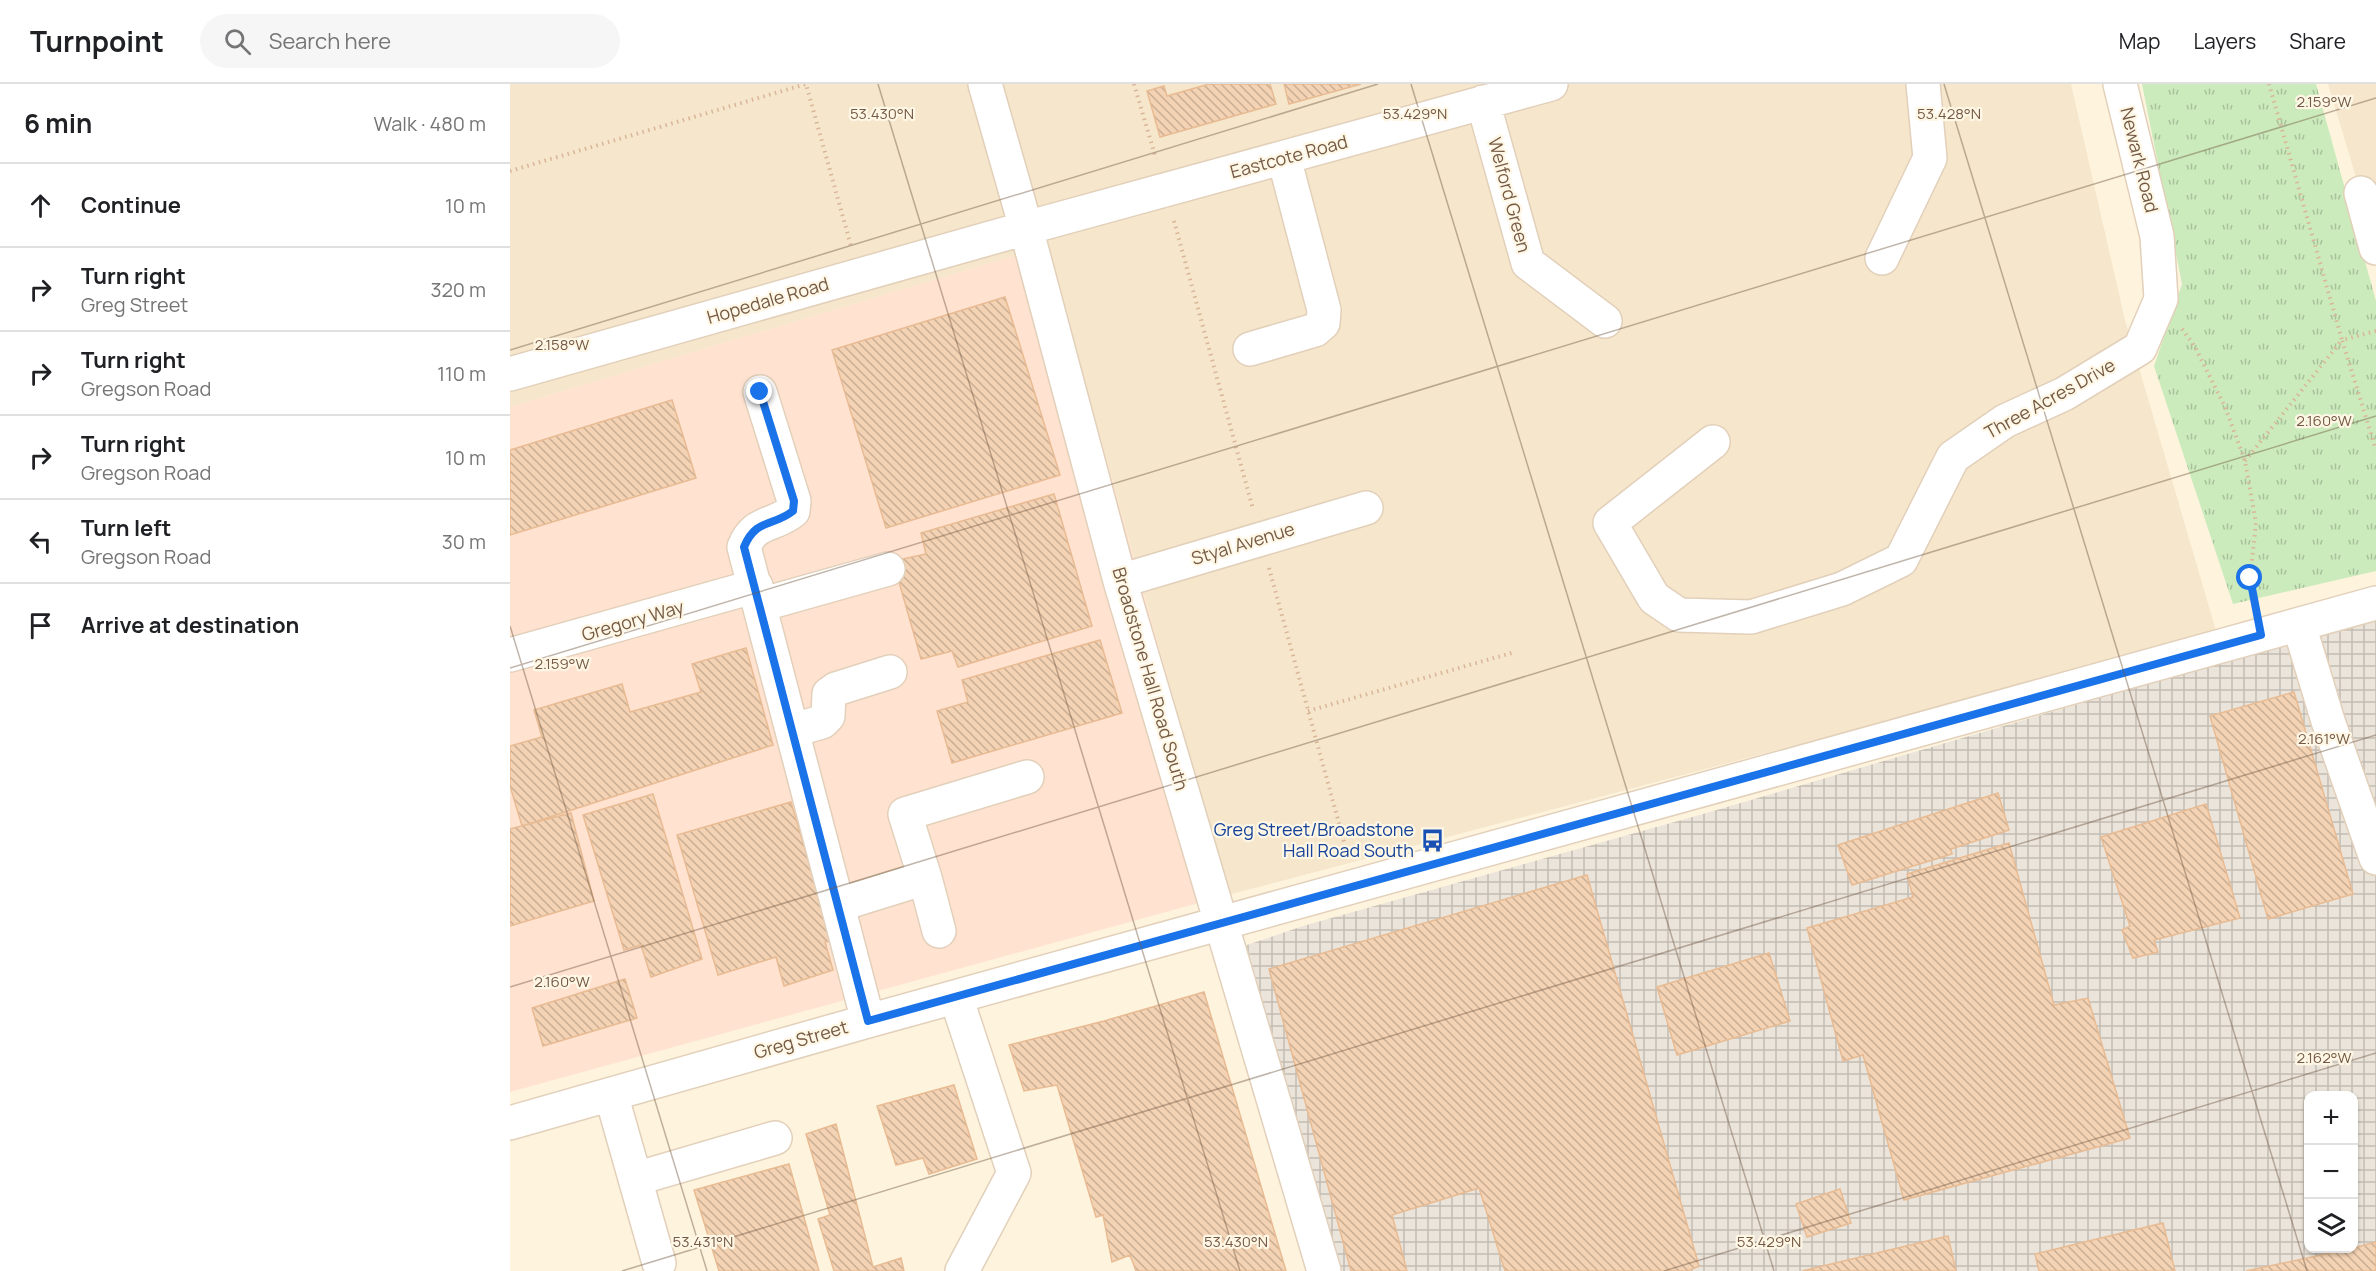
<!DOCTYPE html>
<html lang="en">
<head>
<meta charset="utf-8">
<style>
  body { margin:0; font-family:Manrope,sans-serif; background:#f6f6f6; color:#202124 }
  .controls { position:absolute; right:18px; bottom:18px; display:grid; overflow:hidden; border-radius:12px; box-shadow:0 2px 4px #0004 }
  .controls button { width:54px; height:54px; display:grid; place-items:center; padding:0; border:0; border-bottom:2px solid #e0e0e0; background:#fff; color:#202124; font:30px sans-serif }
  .stop { position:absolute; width:18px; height:18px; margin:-14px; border:4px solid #1a73e8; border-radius:50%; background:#fff }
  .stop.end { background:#1a73e8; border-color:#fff; box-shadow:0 2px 6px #0008 }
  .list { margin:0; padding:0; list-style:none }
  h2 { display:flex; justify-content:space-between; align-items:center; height:78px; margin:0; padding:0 24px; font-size:26px }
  h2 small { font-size:20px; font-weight:400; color:#757577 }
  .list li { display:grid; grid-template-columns:39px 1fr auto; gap:18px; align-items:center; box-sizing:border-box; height:84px; padding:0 24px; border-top:2px solid #e0e0e0 }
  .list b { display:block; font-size:22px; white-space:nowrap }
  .list p { margin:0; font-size:20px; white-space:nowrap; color:#757577 }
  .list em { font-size:20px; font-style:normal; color:#757577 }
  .icon { flex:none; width:33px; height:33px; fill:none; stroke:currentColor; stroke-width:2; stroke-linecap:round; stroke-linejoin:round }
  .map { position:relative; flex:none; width:1866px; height:1187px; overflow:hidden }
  header { display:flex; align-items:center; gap:36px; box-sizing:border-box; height:84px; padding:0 30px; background:#fff; border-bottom:2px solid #e0e0e0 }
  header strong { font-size:28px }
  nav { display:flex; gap:33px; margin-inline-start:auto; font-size:21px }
  .search { width:420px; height:54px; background:#f6f6f6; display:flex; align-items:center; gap:15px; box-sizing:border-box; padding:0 21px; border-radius:33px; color:#757577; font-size:22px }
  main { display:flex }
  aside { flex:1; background:#fff }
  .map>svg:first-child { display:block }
</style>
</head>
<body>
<header>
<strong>Turnpoint</strong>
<div class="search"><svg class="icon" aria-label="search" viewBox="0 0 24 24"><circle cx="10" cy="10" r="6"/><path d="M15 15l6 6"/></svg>Search here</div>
<nav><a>Map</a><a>Layers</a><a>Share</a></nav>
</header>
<main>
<aside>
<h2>6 min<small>Walk · 480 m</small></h2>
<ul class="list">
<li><svg class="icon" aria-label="ahead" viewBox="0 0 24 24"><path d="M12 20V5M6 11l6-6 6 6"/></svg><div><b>Continue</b></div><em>10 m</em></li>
<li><svg class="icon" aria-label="right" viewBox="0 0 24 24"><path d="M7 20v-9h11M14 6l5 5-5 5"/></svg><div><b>Turn right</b><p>Greg Street</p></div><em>320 m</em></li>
<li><svg class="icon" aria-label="right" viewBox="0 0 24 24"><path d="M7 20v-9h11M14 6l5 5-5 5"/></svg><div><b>Turn right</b><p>Gregson Road</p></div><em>110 m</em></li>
<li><svg class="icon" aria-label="right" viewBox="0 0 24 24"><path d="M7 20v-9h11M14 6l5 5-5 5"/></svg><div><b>Turn right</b><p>Gregson Road</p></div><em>10 m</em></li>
<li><svg class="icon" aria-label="left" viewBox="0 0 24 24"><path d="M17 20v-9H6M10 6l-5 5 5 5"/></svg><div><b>Turn left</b><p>Gregson Road</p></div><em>30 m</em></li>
<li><svg class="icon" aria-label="arrive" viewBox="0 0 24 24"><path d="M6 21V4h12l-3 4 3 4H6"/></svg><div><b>Arrive at destination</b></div></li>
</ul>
</aside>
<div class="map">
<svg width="1866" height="1187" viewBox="0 0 1866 1187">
  <defs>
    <pattern id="industrial-grid" width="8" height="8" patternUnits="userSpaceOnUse" patternTransform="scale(1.5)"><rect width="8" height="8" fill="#ebe4da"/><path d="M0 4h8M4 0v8" fill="none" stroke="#c3bcb3"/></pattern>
    <pattern id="park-tufts" width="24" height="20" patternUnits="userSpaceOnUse" patternTransform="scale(1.5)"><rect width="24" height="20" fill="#cbebbc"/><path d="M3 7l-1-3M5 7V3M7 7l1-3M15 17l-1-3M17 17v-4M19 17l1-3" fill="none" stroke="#a9c19b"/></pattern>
    <pattern id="building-back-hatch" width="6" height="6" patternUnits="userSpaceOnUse" patternTransform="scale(1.5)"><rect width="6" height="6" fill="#f4d3b4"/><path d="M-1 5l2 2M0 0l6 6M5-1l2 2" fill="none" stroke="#caae94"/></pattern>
  </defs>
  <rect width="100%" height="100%" fill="#fef4de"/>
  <path fill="#f5e6cc" d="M0,0h1561l54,236 92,314 -989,261 -181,-649 -537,161z
    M1818,0h48v160z"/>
  <path fill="#ffe2d0" d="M537,162l181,649 -718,197v-685z"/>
  <path fill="url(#industrial-grid)" fill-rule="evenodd" d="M1866,536v651h-1038l-97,-324 62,-21 400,-112 505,-148zM1798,1012h46v152h-46z"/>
  <path fill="url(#park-tufts)" d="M1632,0h174l60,217v270l-143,33 -79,-238 28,-82z"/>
  <path fill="url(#building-back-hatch)" stroke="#e8bb93" stroke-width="1.5" d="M699,0h61l6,20 -116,33 -13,-46 17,-5 3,10z
    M774,0h77l-72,20z
    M495,213l55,178 -174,53 -54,-178z
    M162,316l24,78 -186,57v-85z
    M544,410l38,132 -134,41 -6,-16 -31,8 -28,-98 33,-7 -5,-21z
    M590,556l22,73 -170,50 -15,-52 31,-9 -6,-22z
    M236,564l27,97 -251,81 -12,-40v-40l32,-9 -8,-27 88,-26 8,28 71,-20 -9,-28z
    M1784,608l59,202 -85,25 -58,-203z
    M1488,709l11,37 -58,19 1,5 -100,31 -14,-40z
    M143,710l49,165 -51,18 -10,-32 -17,5 -41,-135z
    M281,718l41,139 -7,1 8,28 -49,16 -8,-29 -58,18 -41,-140z
    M1696,720l34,114 -86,22 4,12 -25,6 -11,-28 8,-4 -29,-89z
    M61,729l23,88 -84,25v-97z
    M1499,759l45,162 34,-7 42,140 -226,62 -41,-145 -20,6 -36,-133 106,-31 -6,-23z
    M1077,791l112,391 -11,5h-183l-26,-83 -87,27 15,56h-56l-82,-302z
    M1259,869l21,68 -113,34 -20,-68z
    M115,895l12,39 -94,28 -11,-38z
    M694,908l82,279h-150l-6,-16 -18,7 -9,-47 -7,2 -39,-132 -33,6 -15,-46 95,-24z
    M444,1001l23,74 -48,15 -6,-16 -27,7 -19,-59z
    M326,1040l37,143 28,-9 3,13h-70l-16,-52 12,-4 -24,-81z
    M279,1080l30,107h-100l-25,-81z
    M1330,1105l11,34 -44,14 -11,-33z
    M1653,1139l12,48h-136l-4,-17z
    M1438,1152l8,35h-154z
    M1866,1158v29h-130l108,-23z"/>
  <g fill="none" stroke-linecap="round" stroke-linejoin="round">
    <defs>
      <path id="minor" d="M475,0l41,144 94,353 204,690
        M973,18l45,161 77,58
        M1851,109l15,55
        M1372,174l48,-100 -7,-74
        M740,265l65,-19 8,-7 1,-13 -40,-152
        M0,290l516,-146 525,-144
        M250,308l34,109 -1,10c-20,16 -38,9 -49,36l124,474
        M1203,358l-103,81 44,75 25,17 72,2 91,-28 59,-29 52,-103 52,-36 59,-27 76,-46 21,-49 -4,-63 -37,-152
        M610,497l246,-73
        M250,521l128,-36
        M1789,541l29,96 48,137
        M0,571l246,-69
        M283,646l29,-8 6,-6 1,-22 7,-5 54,-17
        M415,794l-20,-64 122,-37
        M328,821l87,-27 14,53
        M446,913l58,176 -52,98
        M101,1010l48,169
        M0,1039l358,-102 1508,-418
        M125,1095l140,-41"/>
    </defs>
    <use href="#minor" stroke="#e2d0ba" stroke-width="36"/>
    <path stroke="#d9b697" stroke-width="4" stroke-dasharray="1.5 4.5" stroke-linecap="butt" d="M624,0l22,75
      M0,87l296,-87 45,162
      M664,137l79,288
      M1672,245l13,18 30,60 20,54 11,62 -6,55 5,27
      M1866,247l-34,9 34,110
      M1735,377l97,-121 -73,-256
      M759,484l79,288
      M798,627l207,-59"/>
    <use href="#minor" stroke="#fff" stroke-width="33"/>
  </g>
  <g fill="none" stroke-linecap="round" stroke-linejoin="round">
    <path stroke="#1a73e8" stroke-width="8" d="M250,308l34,109 -1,10c-20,16 -37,7 -49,36l124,474 1393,-386 -11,-57"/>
  </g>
  <path fill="none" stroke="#745a45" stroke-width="1.5" stroke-opacity="0.45" d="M368,0l362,1187M901,0l363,1187M1434,0l363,1187M0,266l868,-266M0,542l197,645M0,584l1866,-570M0,903l1866,-571M112,1187l1754,-536M1154,1187l712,-218"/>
  <defs>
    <symbol id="bus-bare" viewBox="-9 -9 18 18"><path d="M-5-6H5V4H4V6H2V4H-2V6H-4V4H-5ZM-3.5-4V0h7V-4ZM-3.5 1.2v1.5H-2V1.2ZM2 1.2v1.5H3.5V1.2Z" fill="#1a4fb4" stroke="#fff7e5" stroke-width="2.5" paint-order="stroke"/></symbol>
  </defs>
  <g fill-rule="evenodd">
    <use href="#bus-bare" x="906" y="740" width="33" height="33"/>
  </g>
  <g text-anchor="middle" stroke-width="4.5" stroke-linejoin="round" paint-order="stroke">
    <g font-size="18" fill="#745a45" stroke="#fff7e5">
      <text transform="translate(779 73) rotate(-15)" y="6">Eastcote Road</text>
      <text transform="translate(1629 76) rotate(76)" y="6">Newark Road</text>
      <text transform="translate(999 111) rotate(75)" y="6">Welford Green</text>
      <text transform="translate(258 217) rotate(-16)" y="6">Hopedale Road</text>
      <text transform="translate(1540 315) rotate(-29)" y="6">Three Acres Drive</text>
      <text transform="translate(733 460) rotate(-17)" y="6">Styal Avenue</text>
      <text transform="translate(123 537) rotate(-16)" y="6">Gregory Way</text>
      <text transform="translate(640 595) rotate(74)" y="6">Broadstone Hall Road South</text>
      <text transform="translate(291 956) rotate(-16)" y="6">Greg Street</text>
    </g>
    <g font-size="18" fill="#164399" stroke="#fff7e5" text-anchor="end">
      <text x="904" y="752">Greg Street/Broadstone<tspan x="904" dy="21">Hall Road South</tspan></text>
    </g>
  </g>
  <g font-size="15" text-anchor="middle" fill="#745a45" stroke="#fff7e5" stroke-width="4.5" stroke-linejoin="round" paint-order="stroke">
    <text x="1814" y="23">2.159°W</text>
    <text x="372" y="35">53.430°N</text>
    <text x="905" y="35">53.429°N</text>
    <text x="1439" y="35">53.428°N</text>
    <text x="52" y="266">2.158°W</text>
    <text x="1814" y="342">2.160°W</text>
    <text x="52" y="585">2.159°W</text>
    <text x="1814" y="660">2.161°W</text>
    <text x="52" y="903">2.160°W</text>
    <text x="1814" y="979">2.162°W</text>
    <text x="193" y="1163">53.431°N</text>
    <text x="726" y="1163">53.430°N</text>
    <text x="1259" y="1163">53.429°N</text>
  </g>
</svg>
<div class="controls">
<button>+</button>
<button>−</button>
<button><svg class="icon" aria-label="layers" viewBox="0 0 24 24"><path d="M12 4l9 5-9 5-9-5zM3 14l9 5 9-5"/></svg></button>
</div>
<div class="stop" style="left:1740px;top:494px"></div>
<div class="stop end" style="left:250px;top:308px"></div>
</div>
</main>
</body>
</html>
